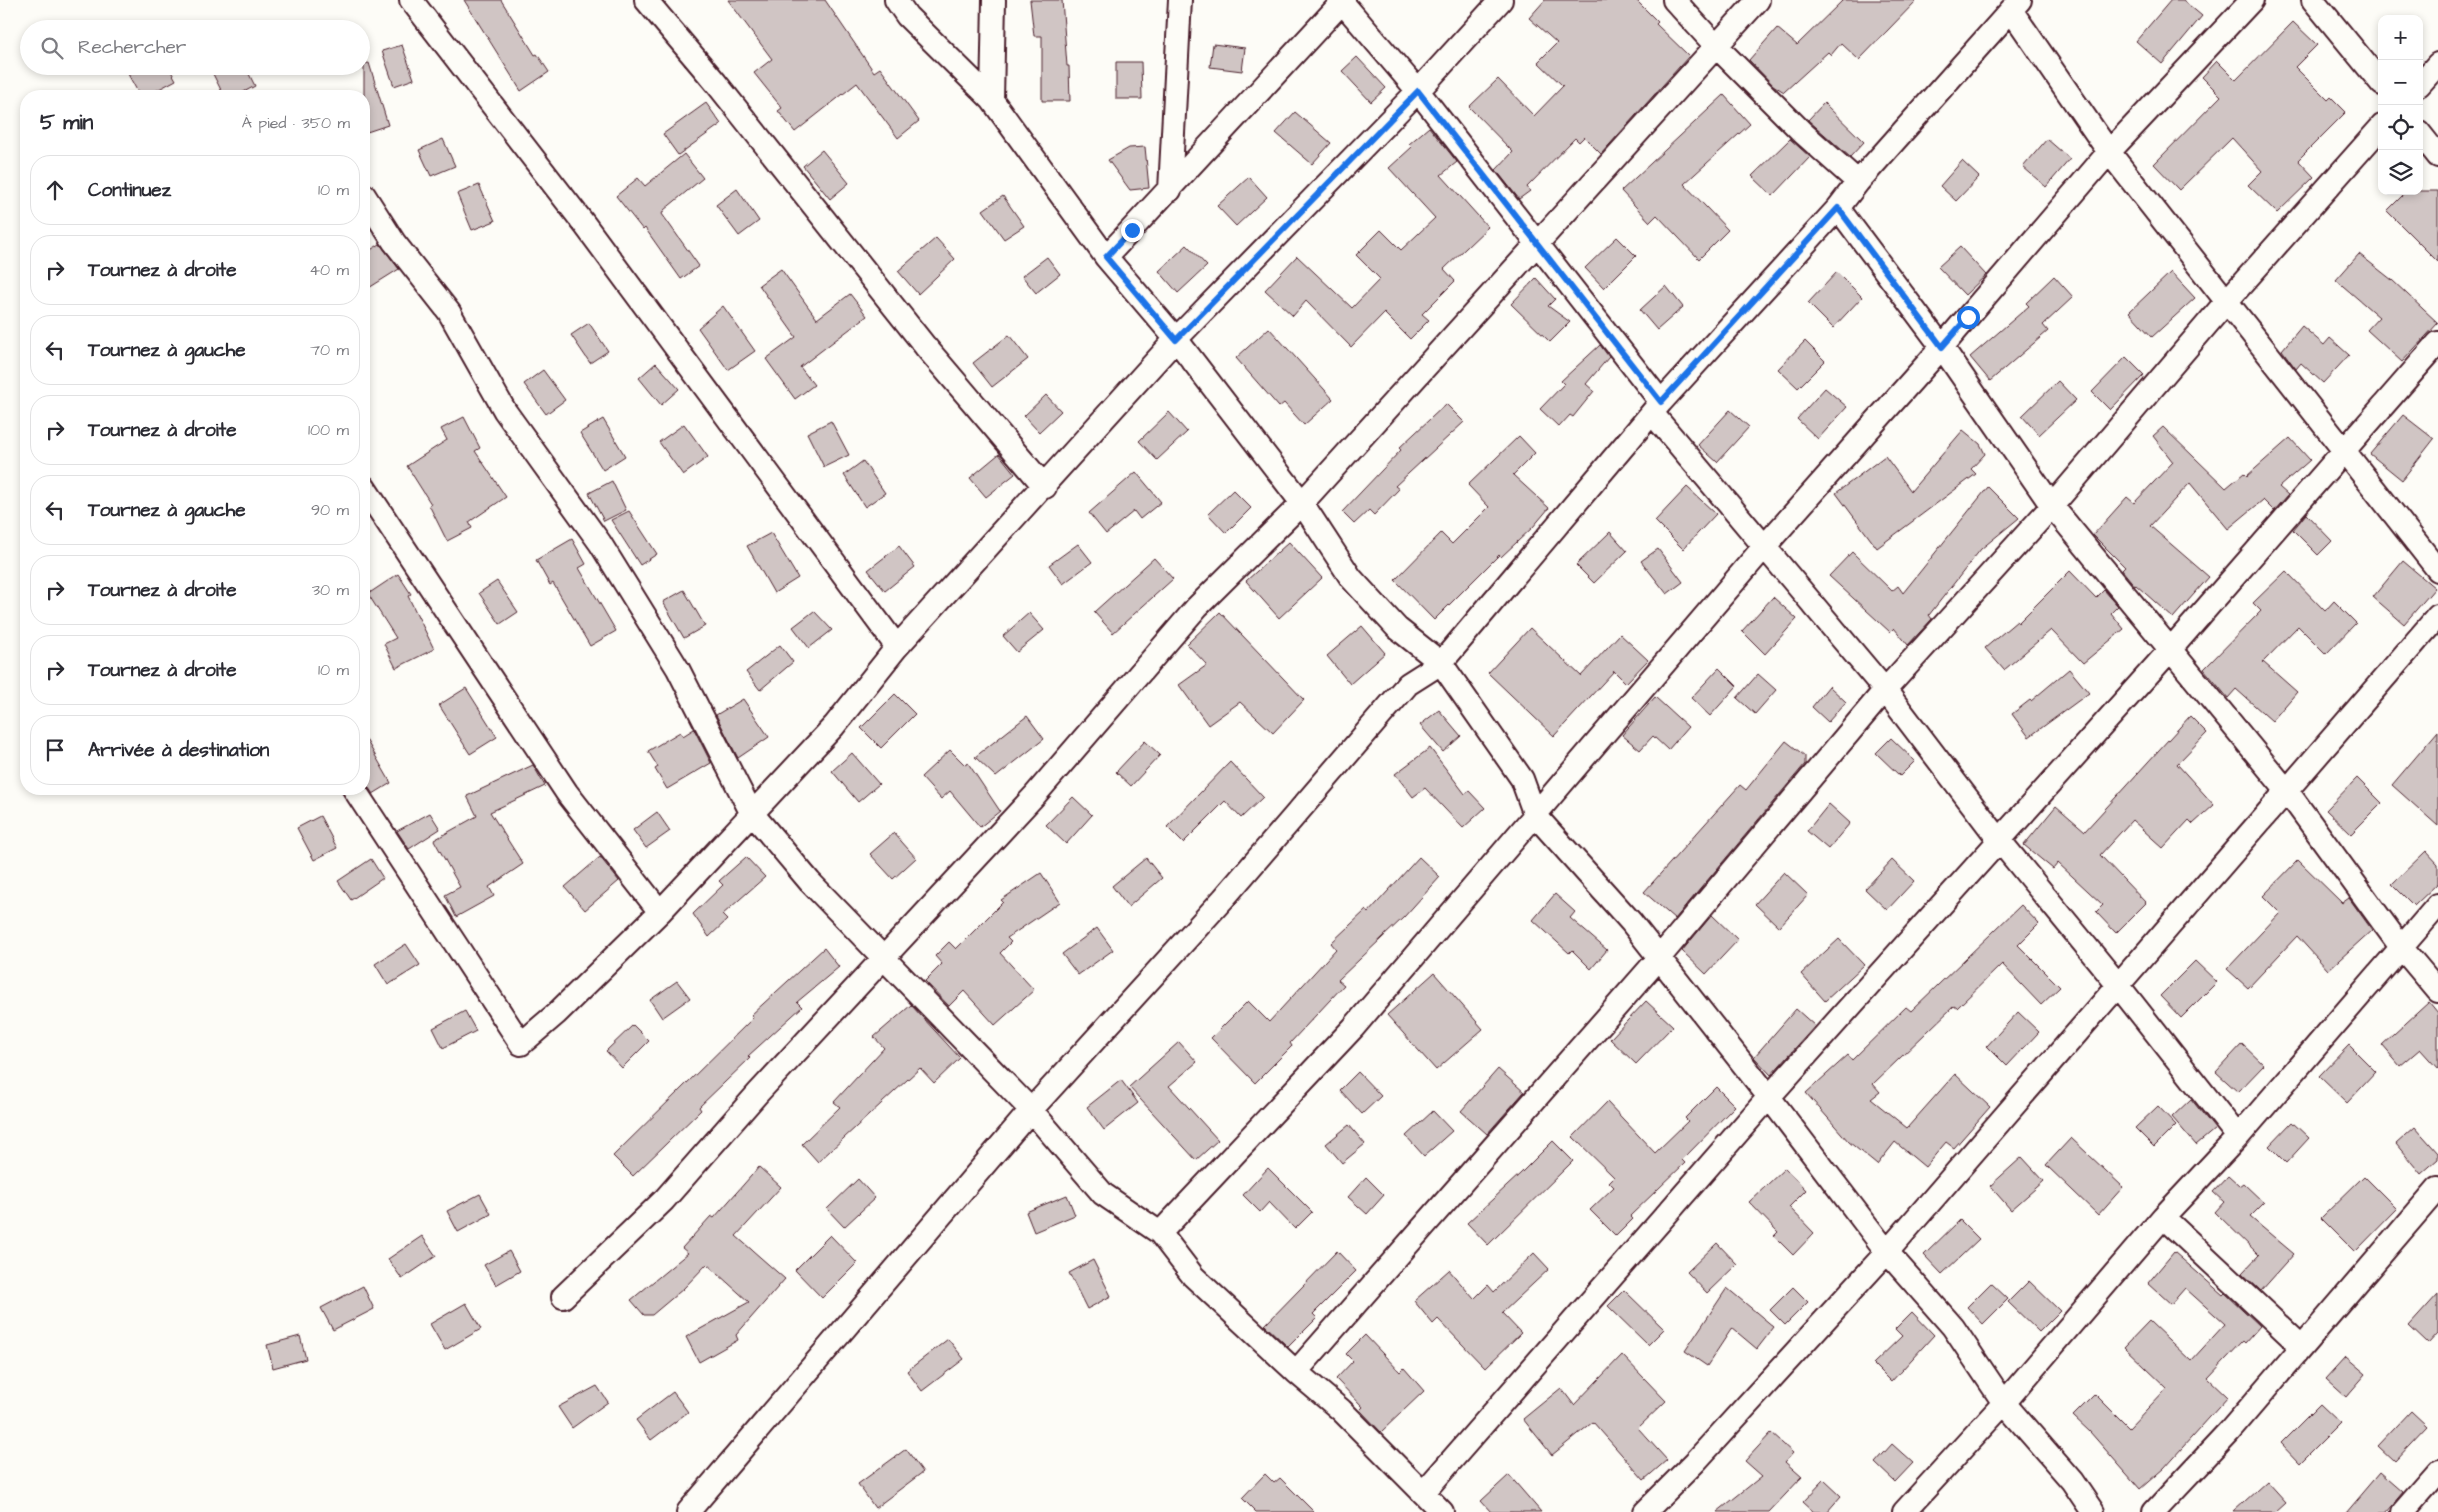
<!DOCTYPE html>
<html lang="fr">
<head>
<meta charset="utf-8">
<style>
  body { margin:0; font-family:"Architects Daughter",sans-serif; background:#f2f2f3; color:#2b2b33 }
  .controls { position:absolute; right:15px; top:15px; display:grid; overflow:hidden; border-radius:10px; box-shadow:0 2px 8px #0003 }
  .controls button { width:45px; height:45px; display:grid; place-items:center; padding:0; border:0; border-bottom:1px solid #e1e1e2; background:#fff; color:#2b2b33; font:25px sans-serif }
  .stop { position:absolute; width:15px; height:15px; margin:-11px; border:4px solid #1a73e8; border-radius:50%; background:#fff }
  .stop.end { background:#1a73e8; border-color:#fff; box-shadow:0 1px 5px #0008 }
  .list { margin:0; padding:0; list-style:none }
  h2 { display:flex; justify-content:space-between; align-items:center; height:65px; margin:0; padding:0 20px; font-size:21px }
  h2 small { font-size:16px; font-weight:400; color:#7c7c81 }
  .list li { display:grid; grid-template-columns:32px 1fr auto; gap:15px; align-items:center; box-sizing:border-box; height:70px; margin:0 10px 10px; padding:0 10px; border:1px solid #e1e1e2; border-radius:20px }
  .list b { display:block; font-size:19px; white-space:nowrap }
  .list em { font-size:16px; font-style:normal; color:#7c7c81 }
  .icon { flex:none; width:28px; height:28px; fill:none; stroke:currentColor; stroke-width:2; stroke-linecap:round; stroke-linejoin:round }
  .map { position:relative; flex:none; width:2438px; height:1512px; overflow:hidden }
  .search { position:absolute; background:#fff; box-shadow:0 2px 8px #0003; left:20px; top:20px; width:350px; height:55px; display:flex; align-items:center; gap:12px; box-sizing:border-box; padding:0 18px; border-radius:28px; color:#7c7c81; font-size:19px }
  .panel { position:absolute; background:#fff; box-shadow:0 2px 8px #0003; left:20px; top:90px; width:350px; height:705px; border-radius:20px }
  .map>svg:first-child { display:block }
</style>
</head>
<body>
<div class="map">
<svg width="2438" height="1512" viewBox="0 0 2438 1512">
  <rect width="100%" height="100%" fill="#fdfcf7"/>
  <filter id="ink" filterUnits="userSpaceOnUse"><feTurbulence type="fractalNoise" baseFrequency=".02" numOctaves="2"/><feDisplacementMap in="SourceGraphic" scale="10" xChannelSelector="R" yChannelSelector="G"/><feConvolveMatrix kernelMatrix="1 2 1 2 8 2 1 2 1" color-interpolation-filters="sRGB"/></filter>
  <g filter="url(#ink)">
    <path fill="#d0c5c4" stroke="#4a1f2b" d="M464,0h37l34,55 2,-1 12,18 -28,19z
      M728,0h97l49,72 6,-4 39,53 -21,17 -41,-55 -62,49 -17,-21 4,-3 -28,-35 18,-14z
      M1030,0h32l5,66h2l1,35h-28v-65h-8z
      M1545,0h91l22,22 -2,2 33,32 -88,98 -17,-17 -5,5 -4,-4 -48,49 3,4 -11,8 -23,-29 17,-18 -44,-45 29,-28 36,37 29,-30 -25,-24 19,-19 -28,-25z
      M1843,0h74l-58,60 -18,-17 -10,12 -3,-3 -44,40 -11,-7 -24,-25 28,-32 20,17z
      M2171,0h12l19,16 -40,48 -26,-23z
      M2293,22l24,23 -22,22 33,33 3,-3 15,15 -48,48 16,17 -37,36 -29,-28 14,-14 -30,-33 -53,52 -25,-26 67,-68 -19,-19 15,-16 19,19z
      M1213,44l32,4 -3,23 -32,-4z
      M402,45l12,34 -20,7 -12,-35z
      M1357,57l29,31 -15,14 -29,-31z
      M1116,62h25l1,37h-26z
      M369,63l19,62 -24,8v-69z
      M143,66h25l8,14 -30,16h-6l-12,-22z
      M209,66h36l10,20 -19,10h-12z
      M1724,95l26,29 -66,60 44,46 -29,29 -42,-44 -7,7 -29,-31z
      M706,103l15,21 -43,31 -15,-21z
      M1824,103l40,39 -14,15 -42,-37z
      M1295,112l36,31 -19,21 -36,-31z
      M1429,127l28,35 -16,13 47,52 -44,42 11,12 -33,33 7,6 -19,19 -26,-26 -33,34 -45,-46 -13,15 -28,-26 32,-34 55,52 28,-29 -24,-24 25,-25 20,20 34,-32 -46,-50 23,-21 -3,-3z
      M443,139l12,27 -24,10 -12,-26z
      M1790,139l20,18 -37,39 -21,-20z
      M2047,139l23,20 -24,28 -23,-20z
      M1145,147l4,41 -19,2 -22,-30 21,-12z
      M822,150l27,33 -19,16 -27,-33z
      M684,154l19,24 -39,32 -2,4 37,52 -18,13 -36,-51 -2,2 -27,-34 22,-18 7,8z
      M1962,161l17,16 -23,24 -16,-15z
      M1249,177l18,20 -31,29 -19,-20z
      M479,185l16,36 -23,9 -15,-36z
      M737,189l22,32 -20,15 -23,-31z
      M2407,191h31v71l-51,-51z
      M1003,196l21,30 -20,13 -21,-29z
      M1617,237l19,19 -32,32 -19,-20z
      M936,238l19,21 -37,35 -20,-23z
      M380,244l19,25 -35,22v-37z
      M1187,245l20,21 -29,27 -19,-22z
      M1960,247l26,28 -21,20 -27,-28z
      M2359,254l33,26 46,43 -36,39 -35,-32 12,-13 -43,-37z
      M1047,257l13,17 -24,19 -14,-17z
      M781,269l36,50 33,-25 17,22 -67,51 14,18 -19,14 -29,-40 30,-22 -37,-52z
      M1837,272l25,25 -29,31 -25,-25z
      M2171,272l24,26 -43,39 -23,-25z
      M2054,276l19,21 -30,28 5,6 -58,50 -20,-24 59,-51 -3,-3z
      M1536,278l19,21 -7,7 22,16 -20,20 -39,-38z
      M1666,286l17,21 -26,23 -17,-20z
      M723,306l32,45 -27,19 -30,-42z
      M589,323l19,28 -18,12 -19,-28z
      M2302,326l22,19 6,-7 19,17 -26,28 -22,-20 -5,6 -14,-19z
      M1269,328l64,71 -29,26 -20,-22 -5,4 -43,-49z
      M1009,335l19,24 -36,28 -19,-24z
      M1805,341l20,20 -27,27 -20,-19z
      M1600,345l9,12 -23,27 8,7 -21,26 -3,-2 -11,12 -19,-18 24,-25 -3,-3z
      M2126,357l18,18 -34,35 -18,-18z
      M656,363l23,26 -18,16 -22,-27z
      M543,370l22,30 -19,14 -22,-30z
      M2058,381l18,19 -37,35 -17,-19z
      M1825,388l22,19 -29,32 -21,-20z
      M1046,395l15,16 -22,21 -15,-16z
      M1446,404l18,18 -69,64 4,3 -25,26 -5,-5 -15,14 -12,-12 59,-62 -2,-2z
      M1730,410l19,17 -32,35 -19,-17z
      M1169,412l18,20 -30,28 -18,-19z
      M2403,415l31,24 -32,41 -32,-26z
      M464,417l16,31 -5,3 31,46 -37,25 3,6 -25,13 -18,-36 2,-1 -24,-38 40,-26 -6,-11z
      M603,419l22,37 -22,14 -23,-37z
      M831,421l18,34 -25,12 -17,-34z
      M684,424l24,33 -25,18 -24,-33z
      M2163,427l63,61 18,-15 3,3 43,-38 20,22 -31,27 9,8 -14,16 -11,-11 -35,29 -38,-46 -40,43 59,51 -36,41 -37,-33 -1,1 -13,-16 3,-3 -32,-32 34,-38 7,6 39,-41 -20,-26z
      M1963,430l17,14 5,10 -14,15 5,5 -99,74 -41,-55 49,-37 26,35z
      M1519,436l16,17 -22,22 36,33 -16,19 -32,30 -2,-2 -65,65 -39,-40 46,-47 11,11 37,-37 -21,-22z
      M999,454l16,20 -29,23 -16,-19z
      M863,461l22,32 -20,14 -21,-32z
      M1136,472l25,30 -21,17 -6,-8 -28,23 -17,-21z
      M612,481l14,29 -22,11 -15,-28z
      M1687,487l29,27 -33,35 -28,-28z
      M1988,487l31,31 -38,31 -52,66 3,4 -24,26 -14,-17 -4,4 -61,-56 23,-24 40,39 6,-5 5,7z
      M1233,490l18,18 -25,25 -18,-19z
      M629,511l28,43 -17,11 -29,-45z
      M2306,514l26,27 -14,14 -25,-25z
      M1610,532l17,19 -33,32 -18,-18z
      M771,533l27,45 -24,15 -27,-47z
      M572,539l14,25 -7,4 37,63 -26,15 -37,-63 -3,2 -14,-25z
      M1289,542l33,36 -43,40 -33,-37z
      M1078,544l14,18 -29,22 -14,-19z
      M899,546l16,21 -30,24 -17,-21z
      M1658,549l25,33 -16,12 -26,-33z
      M1154,558l19,21 -60,54 -19,-21z
      M2403,561l32,27 -31,36 -31,-27z
      M2070,571l26,27 8,-8 14,16 -7,7 13,16 -41,34 -32,-33 -47,40 -19,-22 32,-27 1,2z
      M2286,571l39,40 9,-10 22,22 -30,31 -28,-28 -35,36 34,30 -25,29 -36,-32 -8,9 -24,-29 57,-58 -8,-8z
      M398,574l13,20 -3,2 26,53 -38,19 -12,-24 12,-6 -28,-44z
      M497,581l21,31 -18,12 -21,-31z
      M684,590l21,36 -21,12 -21,-36z
      M1773,597l24,22 -32,35 -23,-23z
      M814,611l18,19 -23,18 -16,-21z
      M1220,612l84,88 -31,33 -33,-31 -32,23 -29,-40 28,-20 -20,-21z
      M1029,613l15,17 -27,22 -14,-16z
      M1362,626l23,27 -35,31 -23,-28z
      M1530,628l51,48 39,-42 28,26 -22,23 -12,-12 -60,65 -66,-63z
      M780,645l13,17 -33,28 -14,-18z
      M1719,668l18,18 -27,30 -19,-18z
      M2069,669l20,24 -60,44 -17,-23 18,-14 1,1z
      M1758,674l18,16 -21,24 -18,-16z
      M1829,686l17,16 -18,20 -16,-15z
      M466,688l31,49 -27,17 -31,-49z
      M895,694l20,20 -34,34 -20,-20z
      M1655,697l33,30 -20,23 -15,-14 -13,14 -18,-15z
      M743,699l26,38 -31,21 -22,-43z
      M1439,710l22,26 -18,16 -23,-27z
      M1027,716l17,23 -48,38 -21,-20z
      M2190,716l17,17 -30,31 37,41 -21,19 -4,-4 -26,28 -31,-28 -32,35 46,48 -30,30 -20,-21 7,-7 -45,-42 -5,6 -29,-24 32,-39 29,25z
      M694,729l17,34 -44,26 -12,-20 3,-2 -10,-16 32,-19 3,4z
      M2438,731v95l-46,-41z
      M364,736l27,47 -18,11 -9,-13z
      M1891,738l24,23 -15,15 -24,-23z
      M1145,741l15,14 -29,31 -15,-14z
      M1786,741l19,15v8l-130,155 -31,-27 96,-107 6,5z
      M1430,748l35,46 4,-3 16,17 -22,20 -38,-40 -12,9 -18,-23z
      M950,750l15,15 3,-2 32,48 -20,16 -30,-36 -9,8 -20,-22z
      M852,753l27,31 -21,18 -26,-31z
      M1230,762l33,35 -22,21 -16,-17 -42,42 -16,-16z
      M533,765l12,21 -55,26 33,52 -34,23 5,9 -38,21 -11,-22 15,-8 -26,-47 43,-24 -10,-20z
      M2357,778l25,25 -31,31 -25,-24z
      M1073,797l19,18 -26,29 -20,-19z
      M1829,804l21,19 -22,26 -21,-18z
      M657,812l13,19 -24,17 -13,-18z
      M430,813l10,16 -31,20 -12,-18z
      M320,816l17,32 -23,12 -17,-32z
      M894,833l22,25 -23,21 -23,-25z
      M2426,851l12,13v19l-24,23 -22,-22z
      M600,857l19,24 -34,29 -20,-23z
      M746,857l19,20 -43,38 5,5 -18,17 -16,-23 30,-29 -4,-4z
      M1419,857l21,20 -36,40 -66,63 6,5 -54,58 2,3 -37,37 -44,-45 37,-37 21,21 67,-73 -5,-6 35,-33 2,3z
      M1146,858l16,20 -34,29 -16,-21z
      M371,859l12,19 -32,22 -13,-19z
      M1892,860l22,21 -27,29 -22,-21z
      M2298,860l44,43 7,-5 23,32 -44,40 -31,-34 -49,52 -21,-19 53,-56 -17,-17z
      M1784,872l24,23 -29,32 -24,-23z
      M1041,873l19,29 -53,36 4,4 -11,11 34,37 -39,35 -31,-34 -15,15 -24,-25 17,-17 -7,-8 14,-14 7,7 47,-47 -2,-2z
      M1555,894l20,18 -5,6 37,32 -16,19 -19,-19 -3,3 -36,-33z
      M2021,905l18,19 -21,21 42,42 -19,18 -39,-41 -45,44 -3,-2 -81,78 7,8 -9,7 36,29 48,-54 35,33 -36,41 -8,-6 -21,25 -30,-25 -18,23 -28,-23 -43,-49 42,-38 4,5 54,-53 5,4z
      M1712,915l26,25 -32,34 -24,-23z
      M1097,928l16,22 -35,25 -16,-21z
      M1839,939l25,26 -39,36 -24,-27z
      M406,944l14,21 -32,20 -13,-21z
      M824,948l15,19 -42,35 5,5 -54,49 2,2 -51,49 2,3 -68,66 -20,-20 140,-138 -2,-3z
      M2195,961l22,21 -36,36 -21,-22z
      M1434,973l49,56 -47,41 -49,-55z
      M677,981l13,17 -28,20 -12,-18z
      M1646,1001l27,25 -37,38 -26,-25z
      M2429,1002l9,11v56l-18,-20 -20,17 -18,-21z
      M911,1005l49,53 -26,25 -14,-15 -102,94 -16,-18 38,-37 -6,-5 50,-54 -10,-11z
      M1796,1009l19,17 -44,49 -17,-18z
      M465,1011l11,20 -33,17 -10,-20z
      M2018,1012l21,20 -32,34 -20,-20z
      M633,1025l16,16 -27,27 -16,-17z
      M1179,1042l18,20 -28,24 49,54 -22,20 -67,-73z
      M2242,1044l22,21 -26,27 -22,-20z
      M2349,1045l27,27 -29,31 -28,-27z
      M1498,1069l26,23 -37,42 -26,-23z
      M1358,1072l23,24 -19,18 -22,-24z
      M1121,1080l17,23 -34,27 -17,-23z
      M1716,1087l19,19 -53,54 3,3 -55,53 3,3 -17,17 -26,-26 24,-23 -5,-5 5,-5 -41,-40 34,-35 48,51 33,-32 -3,-3z
      M2191,1099l24,30 -19,16 -24,-28z
      M2158,1106l18,19 -22,22 -19,-19z
      M1433,1111l19,20 -28,25 -18,-20z
      M2292,1122l17,16 -23,25 -17,-17z
      M1349,1125l16,19 -23,19 -16,-19z
      M2415,1127l23,26v6l-17,15 -25,-30z
      M2071,1138l52,49 -25,28 -52,-50z
      M1553,1141l20,20 -85,84 -21,-22 53,-49z
      M2022,1157l22,24 -33,29 -21,-24z
      M759,1167l22,20 -45,49 49,43 -49,56 2,5 -39,22 -13,-25 63,-35 -42,-38 -24,25 -31,26h-8l-13,-15 57,-47 -6,-5 29,-32 3,2z
      M1268,1168l44,44 -17,17 -26,-27 -9,10 -17,-17z
      M1785,1168l21,22 -17,17 25,26 -21,22 -19,-19 4,-4 -29,-30z
      M2228,1176l11,10 4,-3 21,20 -14,14 44,37 -33,37 -19,-18 17,-18 -44,-43 9,-10 -11,-10z
      M2364,1176l33,33 -42,43 -34,-34z
      M1366,1177l18,18 -17,19 -19,-17z
      M858,1179l17,19 -31,29 -17,-18z
      M480,1194l11,20 -33,18 -11,-21z
      M1067,1195l8,20 -41,17 -8,-20z
      M1960,1220l19,19 -37,35 -18,-19z
      M830,1235l27,28 -35,35 -27,-28z
      M422,1236l14,20 -34,23 -14,-20z
      M1717,1243l20,21 -30,29 -20,-21z
      M509,1251l11,20 -24,14 -12,-20z
      M1337,1251l19,20 -43,43 4,4 -29,29 -23,-22z
      M2174,1252l49,43 2,-2 35,33 -15,17 -2,-2 -35,37 20,19 -64,71 -24,21 -50,-57 -17,-16 22,-22 34,34 38,-40 -43,-41 25,-26 42,40 34,-37 -40,-36 -14,16 -23,-21z
      M1534,1253l15,16 -47,44 19,20 -36,35 -47,-49 -5,5 -19,-23 35,-31 25,29 14,-14 6,7z
      M1093,1260l18,36 -24,13 -18,-36z
      M2029,1281l31,30 -21,21 -31,-30z
      M1991,1283l17,16 -25,25 -16,-17z
      M363,1286l11,23 -41,21 -12,-22z
      M1793,1287l15,15 -23,23 -15,-15z
      M1727,1288l47,39 -17,22 -25,-21 -25,38 -22,-15z
      M1624,1290l40,39 -16,16 -40,-39z
      M2438,1294v39l-10,11 -19,-18z
      M466,1303l15,26 -36,21 -15,-26z
      M1912,1312l22,23 -43,47 -18,-18 29,-28 -7,-7z
      M1365,1335l35,37 4,-4 20,23 -43,41 -21,-22 3,-3 -27,-28 17,-18 -7,-7z
      M300,1336l6,23 -33,9 -6,-23z
      M948,1339l16,20 -42,32 -15,-20z
      M1622,1355l44,46 -28,27 29,32 -23,20 -51,-58 -41,33 -29,-36 38,-31 13,17z
      M2346,1357l20,17 -20,23 -20,-18z
      M597,1386l11,16 -36,26 -14,-21z
      M673,1392l15,20 -37,28 -15,-20z
      M2320,1404l20,19 -40,40 -19,-20z
      M2411,1411l16,15 -33,35 -16,-15z
      M1771,1433l22,20 -8,9 17,15 -33,35h-52l45,-36 -17,-15z
      M1892,1444l21,19 -18,19 -20,-19z
      M906,1449l17,23 -48,36 -17,-24z
      M2380,1472l23,20 -10,12 -7,8h-40z
      M1265,1474l9,9 6,-5 34,34h-58l-14,-14z
      M1509,1475l32,37h-50l-10,-11z
      M1824,1480l17,16 -14,16h-13l-11,-10z
      M2267,1481l19,21 -11,10h-42z"/>
    <g fill="none" stroke-linecap="round" stroke-linejoin="round">
      <defs>
        <path id="street" d="M411,0l174,225 312,422
          M646,0l70,83 209,263 120,141
          M896,0l11,16 85,84 114,157 70,82 126,164 49,75 46,50 44,35 81,116 13,36 96,107 138,175 118,155 66,75 51,76 68,78 21,31
          M1674,0l43,47 86,86 55,49
          M2313,0l69,84
          M1342,2l76,89 243,311
          M2011,10l98,142 329,418
          M2419,85l19,-21
          M992,100l2,-100
          M2419,132l19,24
          M1170,190l10,-190
          M364,195l30,47 55,70 56,99 95,132 78,126 73,143 59,70 221,228 72,84 57,39 33,43 103,96 45,38 101,102
          M1838,208l104,139 110,159 235,285 114,156 37,44
          M1106,257l238,-257
          M1652,413l233,277 115,151 118,144 120,152
          M364,487l203,306 93,119
          M354,789l167,255 35,-30 104,-102 174,-186 63,-79 279,-308 242,-248 83,-91
          M2163,1217l138,129
          M1160,1233l193,-205 410,-480 179,-201 167,-195 143,-152
          M563,1297l101,-97 94,-107 277,-298 162,-188 105,-104 456,-503
          M1296,1372l363,-414 226,-268 167,-184 174,-204 156,-176
          M1423,1493l346,-396 401,-447 268,-307
          M688,1512l343,-402 192,-211 185,-215 33,-21 220,-261 177,-194 20,-26 162,-182
          M1645,1512l50,-50 192,-210 551,-636
          M1904,1512l100,-109 159,-186 75,-80 200,-232
          M2154,1512l75,-80 209,-244
          M2403,1512l35,-40"/>
      </defs>
      <use href="#street" stroke="#4a1f2b" stroke-width="26"/>
      <use href="#street" stroke="#fdfcf7" stroke-width="22"/>
    </g>
  </g>
  <g fill="none" stroke-linecap="round" stroke-linejoin="round" filter="url(#ink)">
    <path stroke="#1a73e8" stroke-width="6" d="M1132,230l-26,27 70,83 242,-249 243,311 177,-194 104,139 26,-30"/>
  </g>
</svg>
<div class="controls">
<button>+</button>
<button>−</button>
<button><svg class="icon" aria-label="locate" viewBox="0 0 24 24"><circle cx="12" cy="12" r="6"/><path d="M12 2v4M12 18v4M2 12h4M18 12h4"/></svg></button>
<button><svg class="icon" aria-label="layers" viewBox="0 0 24 24"><path d="M12 4l9 5-9 5-9-5zM3 14l9 5 9-5"/></svg></button>
</div>
<div class="stop" style="left:1968px;top:317px"></div>
<div class="stop end" style="left:1132px;top:230px"></div>
<div class="search"><svg class="icon" aria-label="search" viewBox="0 0 24 24"><circle cx="10" cy="10" r="6"/><path d="M15 15l6 6"/></svg>Rechercher</div>
<section class="panel">
<h2>5 min<small>À pied · 350 m</small></h2>
<ul class="list">
<li><svg class="icon" aria-label="ahead" viewBox="0 0 24 24"><path d="M12 20V5M6 11l6-6 6 6"/></svg><div><b>Continuez</b></div><em>10 m</em></li>
<li><svg class="icon" aria-label="right" viewBox="0 0 24 24"><path d="M7 20v-9h11M14 6l5 5-5 5"/></svg><div><b>Tournez à droite</b></div><em>40 m</em></li>
<li><svg class="icon" aria-label="left" viewBox="0 0 24 24"><path d="M17 20v-9H6M10 6l-5 5 5 5"/></svg><div><b>Tournez à gauche</b></div><em>70 m</em></li>
<li><svg class="icon" aria-label="right" viewBox="0 0 24 24"><path d="M7 20v-9h11M14 6l5 5-5 5"/></svg><div><b>Tournez à droite</b></div><em>100 m</em></li>
<li><svg class="icon" aria-label="left" viewBox="0 0 24 24"><path d="M17 20v-9H6M10 6l-5 5 5 5"/></svg><div><b>Tournez à gauche</b></div><em>90 m</em></li>
<li><svg class="icon" aria-label="right" viewBox="0 0 24 24"><path d="M7 20v-9h11M14 6l5 5-5 5"/></svg><div><b>Tournez à droite</b></div><em>30 m</em></li>
<li><svg class="icon" aria-label="right" viewBox="0 0 24 24"><path d="M7 20v-9h11M14 6l5 5-5 5"/></svg><div><b>Tournez à droite</b></div><em>10 m</em></li>
<li><svg class="icon" aria-label="arrive" viewBox="0 0 24 24"><path d="M6 21V4h12l-3 4 3 4H6"/></svg><div><b>Arrivée à destination</b></div></li>
</ul>
</section>
</div>
</body>
</html>
